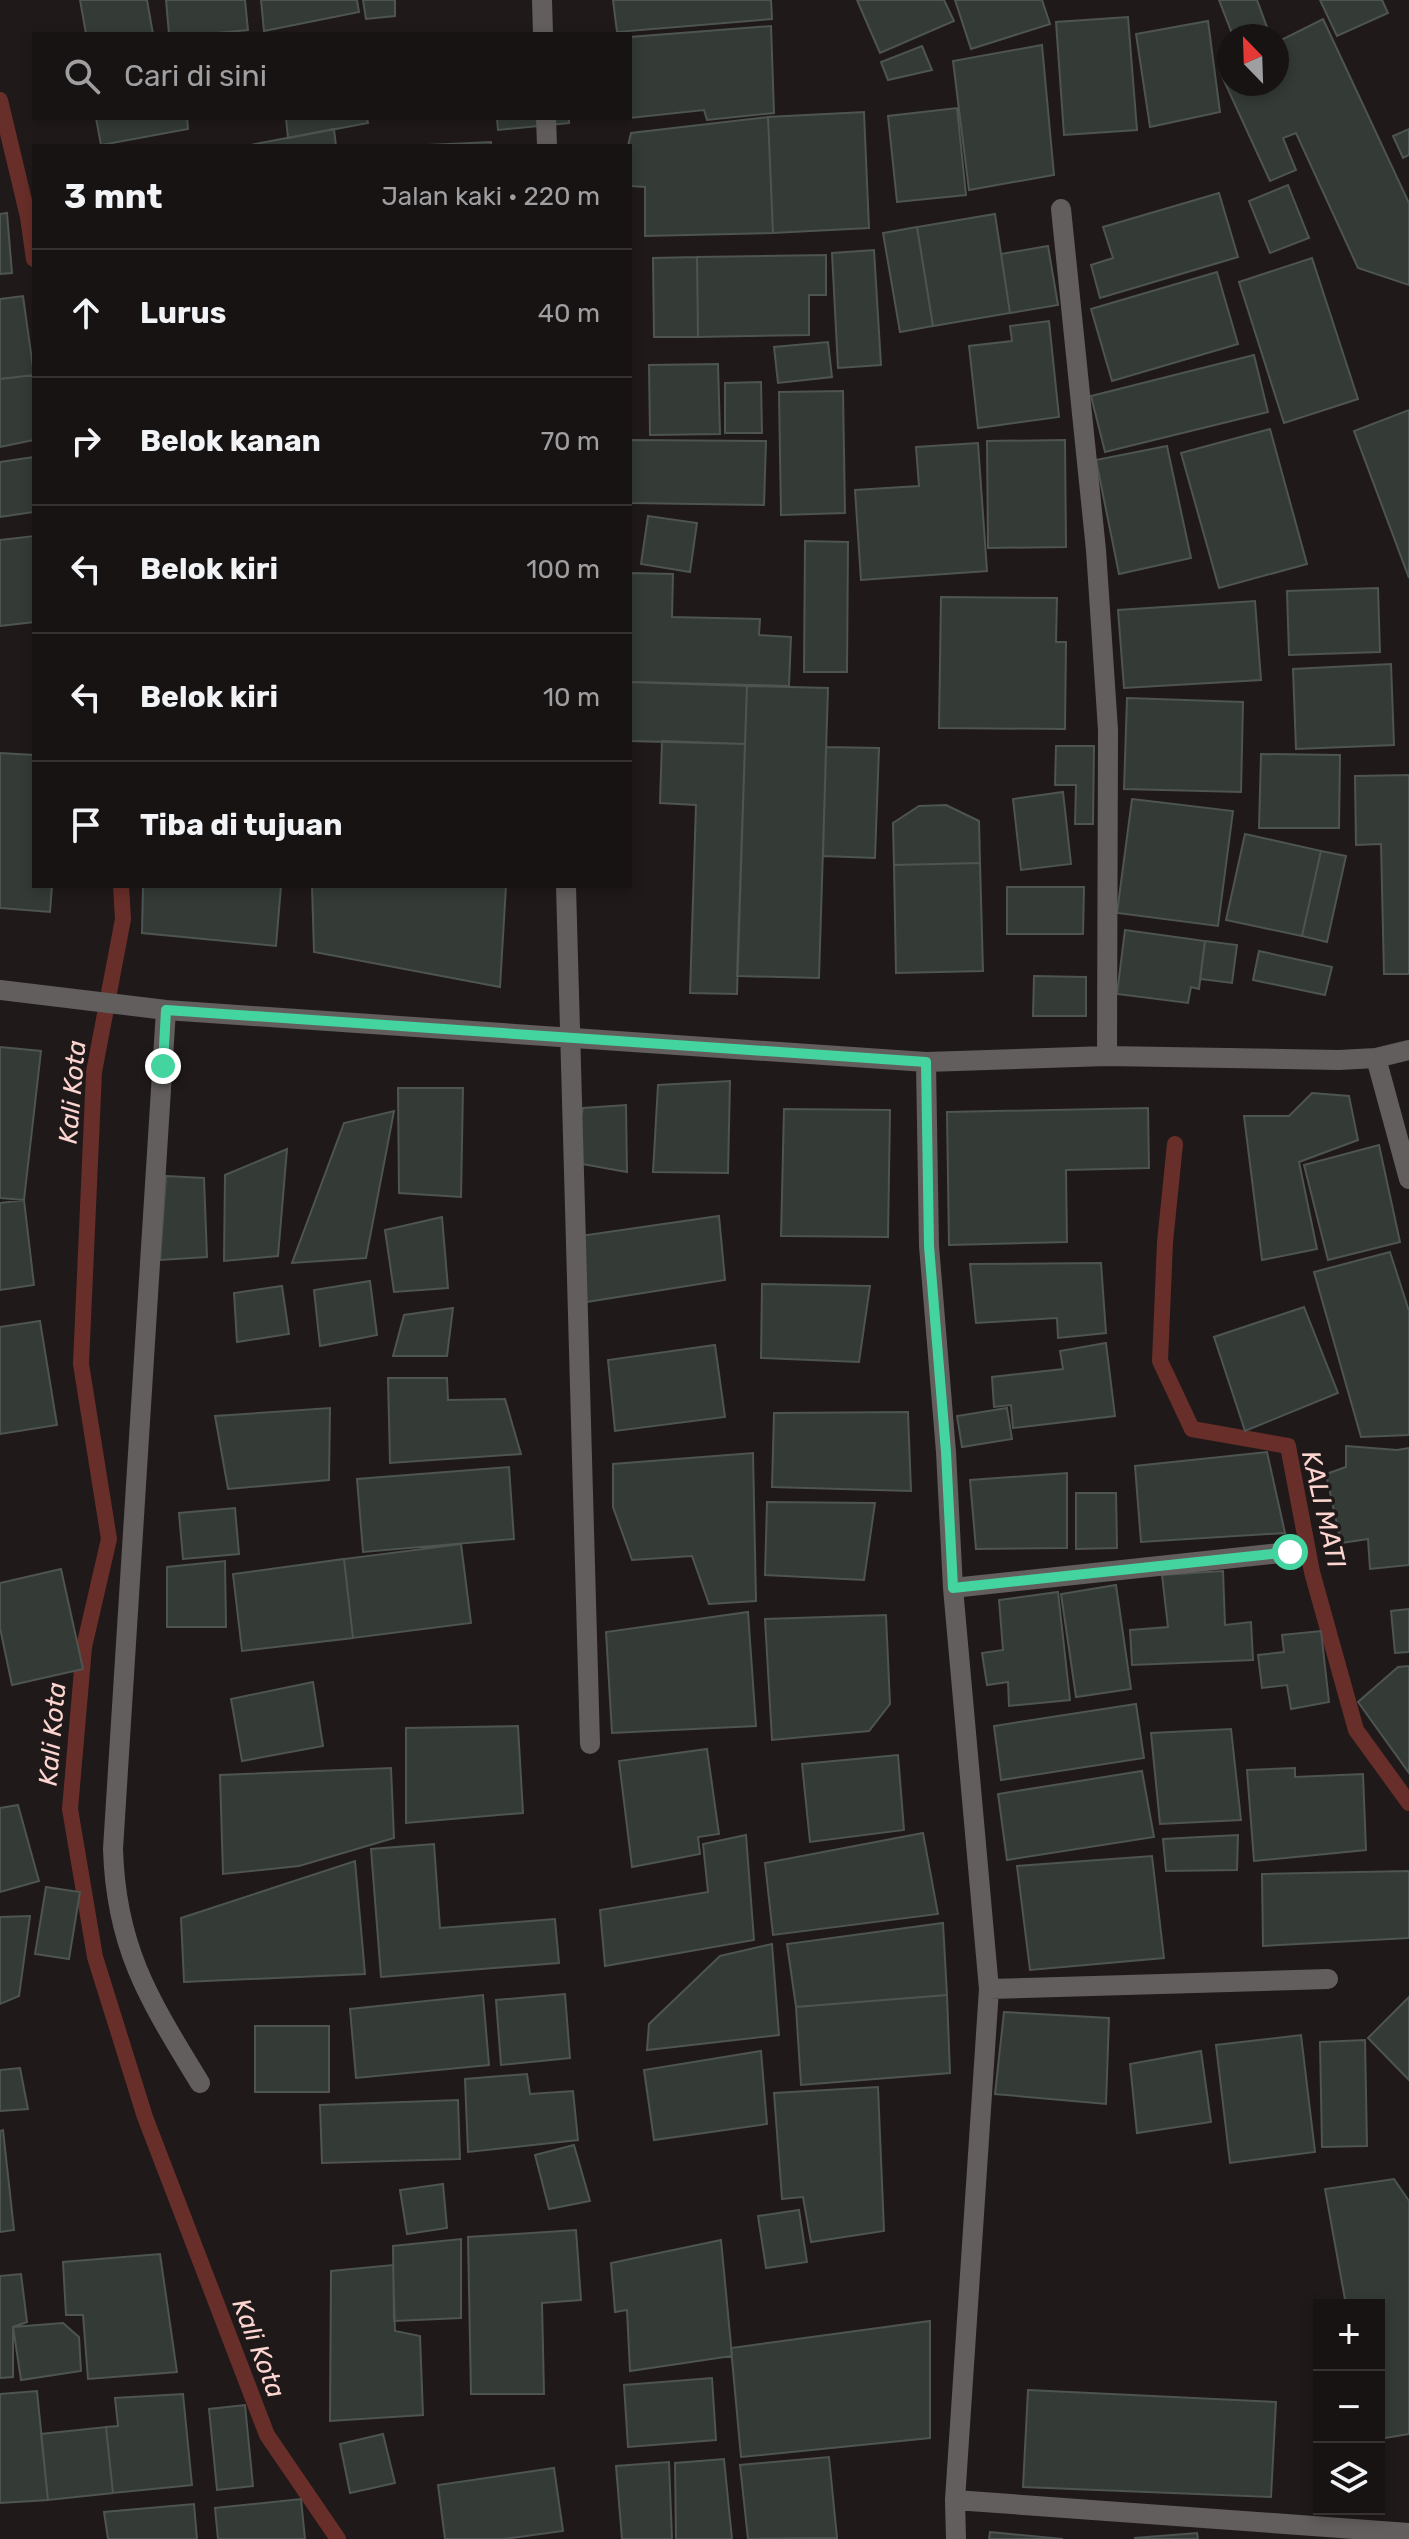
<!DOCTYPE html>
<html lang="id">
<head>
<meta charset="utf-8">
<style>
  body { margin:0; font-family:Rubik,sans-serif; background:#252021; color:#f1f3f6 }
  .controls { position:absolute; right:24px; bottom:24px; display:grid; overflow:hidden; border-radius:0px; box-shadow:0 4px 12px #0003 }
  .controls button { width:72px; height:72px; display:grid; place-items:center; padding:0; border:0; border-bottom:2px solid #363233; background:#181313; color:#f1f3f6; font:40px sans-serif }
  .compass { position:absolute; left:1217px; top:24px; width:72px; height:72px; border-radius:50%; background:#181313; box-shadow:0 4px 12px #0003; rotate:337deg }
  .stop { position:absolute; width:24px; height:24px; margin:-18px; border:6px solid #44d4a0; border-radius:50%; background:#fff }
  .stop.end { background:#44d4a0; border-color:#fff; box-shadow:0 2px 8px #0008 }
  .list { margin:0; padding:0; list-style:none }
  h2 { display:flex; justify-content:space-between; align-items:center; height:104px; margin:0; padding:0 32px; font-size:34px }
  h2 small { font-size:26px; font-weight:400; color:#9f9ea0 }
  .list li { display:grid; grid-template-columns:52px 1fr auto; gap:24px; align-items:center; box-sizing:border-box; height:128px; padding:0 32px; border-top:2px solid #363233 }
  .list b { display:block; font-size:30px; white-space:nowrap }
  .list em { font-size:26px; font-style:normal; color:#9f9ea0 }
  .icon { flex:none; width:44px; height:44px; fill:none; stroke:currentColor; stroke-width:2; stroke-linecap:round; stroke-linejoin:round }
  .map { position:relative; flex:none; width:1409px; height:2539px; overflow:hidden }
  .search { position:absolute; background:#181313; box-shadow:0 4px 12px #0003; left:32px; top:32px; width:600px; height:88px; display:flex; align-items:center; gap:20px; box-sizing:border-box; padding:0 28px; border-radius:0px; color:#9f9ea0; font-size:30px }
  .panel { position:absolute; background:#181313; box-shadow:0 4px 12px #0003; left:32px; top:144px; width:600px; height:744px; border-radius:0px }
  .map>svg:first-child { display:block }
</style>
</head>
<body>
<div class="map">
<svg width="1409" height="2539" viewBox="0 0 1409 2539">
  <rect width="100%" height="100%" fill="#201919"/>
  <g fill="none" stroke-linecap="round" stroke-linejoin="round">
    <path stroke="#682e29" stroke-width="16" d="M0,100l28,117 6,42
      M121,886l2,33 -29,153 -13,292 28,175 -25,108 -14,162 25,148 50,160 122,318 71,104
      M1175,1144l-10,98 -5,119 32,68 96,17 24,126 44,158 53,73"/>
  </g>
  <path fill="#343b37" stroke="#4d5451" stroke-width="2" d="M80,0h67l6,34h-67z
    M166,0h79l3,30 -42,4h-37z
    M261,0h96l2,12 -95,19z
    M363,0h32v16l-29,3z
    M613,0h158l1,19 -155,13z
    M857,0h87l10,21 -74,32z
    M955,0h87l8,24 -79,25z
    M1219,0h38l11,30 -17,6h-18z
    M1320,0h62l6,13 -51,23z
    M1128,17l9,113 -73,5 -8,-113z
    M1323,19l86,184v82l-51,-17 -62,-135 -13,5 13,32 -26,11 -50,-109 9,-5v17h48v-42z
    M1208,21l12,91 -70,15 -14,-93z
    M771,26l3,87 -67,7 -3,-10 -74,8v-81z
    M1042,45l12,130 -85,15 -16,-129z
    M922,46l10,24 -44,10 -7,-18z
    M957,108l9,87 -69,7 -9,-86z
    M864,112l5,116 -96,5 -5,-116z
    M768,117l5,116 -128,3v-49l-15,-1 -2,-40 3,-13z
    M96,118h91l1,11 -87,16z
    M286,118h81l1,5 -80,15z
    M497,118h72v5l-71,7z
    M334,129l2,17h-91z
    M1409,129v26l-6,3 -10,-22z
    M491,142v4h-85z
    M1288,185l21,53 -39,15 -21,-52z
    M1219,193l19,64 -138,41 -9,-33 22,-7 -10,-31z
    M7,213l5,60 -12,1v-60z
    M995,214l15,99 -77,13 -16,-99z
    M917,227l16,99 -33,6 -17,-99z
    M1048,246l10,59 -48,8 -9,-59z
    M874,250l7,115 -43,3 -6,-115z
    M826,255v40h-17v40l-111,2 -1,-80z
    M697,257l1,80h-44l-1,-79z
    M1312,258l46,141 -74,24 -45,-141z
    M1217,272l21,72 -126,37 -21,-72z
    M23,296l11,79 -34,4v-80z
    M1049,321l10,96 -81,11 -9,-82 43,-5 -2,-15z
    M828,342l4,35 -54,6 -4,-36z
    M1254,355l14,57 -163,40 -14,-56z
    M718,364l2,70 -70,1 -1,-70z
    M34,375v65l-34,7v-68z
    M761,382l1,51h-37v-50z
    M843,391l2,122 -64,2 -2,-123z
    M1409,410v168l-55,-147z
    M1270,429l37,135 -88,24 -38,-135z
    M630,440l136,1 -2,64 -134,-2z
    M1065,440l1,107 -78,1 -1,-107z
    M978,443l9,128 -126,9 -6,-90 64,-4 -3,-39z
    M1167,446l24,112 -72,16 -23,-114z
    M34,457v55l-34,5v-55z
    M648,516l49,7 -7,49 -49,-8z
    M34,536v86l-34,4v-86z
    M805,541l43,1 -1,130h-43z
    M630,573l43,1 -1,43 88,2 -1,16 32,2 -2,49 -159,-4z
    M1378,588l2,64 -91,3 -2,-64z
    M941,597l116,1 -1,44h10l-1,87 -126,-1z
    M1255,601l6,79 -137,8 -6,-78z
    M1391,664l3,81 -98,4 -3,-80z
    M630,682l117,4 -2,58 -115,-3z
    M747,686l81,2 -9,290 -82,-2z
    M1127,698l116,4 -2,90 -117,-3z
    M662,741l83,3 -8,250 -47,-1 6,-188 -36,-2z
    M1056,746h38l-1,78h-18l1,-39h-21z
    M826,747l53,1 -4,110 -52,-2z
    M0,753l34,2v131h18l-2,26 -50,-4z
    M1261,754l79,1 -1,73h-80z
    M1409,775v199h-25l-3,-130 -25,1 -1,-69z
    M1063,792l8,72 -50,6 -8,-71z
    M1132,799l101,12 -15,115 -101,-13z
    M946,805l33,16 1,42 -86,2 -1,-42 26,-17z
    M1245,834l76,17 -19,85 -76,-16z
    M1321,851l25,5 -19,86 -25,-6z
    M980,863l3,108 -87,2 -2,-108z
    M143,886h138l-5,60 -134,-13z
    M312,886h194l-6,101 -186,-35z
    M1007,887h77l-1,47h-76z
    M1125,930l80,11 -6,48 -8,-2 -3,16 -71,-9z
    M1205,941l32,4 -5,38 -32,-4z
    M1259,951l73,16 -7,28 -72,-15z
    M1034,976l52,1v39h-53z
    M0,1047l41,4 -17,149 -24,-2z
    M730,1081l-2,92 -75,-1 5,-87z
    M398,1088h65l-2,109 -62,-4z
    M1312,1093l37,3 9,44 -59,22 18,87 -55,11 -18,-144h45z
    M626,1105l1,67 -56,-10 12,-54z
    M1148,1108l1,60 -83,2 1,72 -118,3 -2,-133z
    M784,1109l106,1 -2,127 -107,-1z
    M394,1111l-28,147 -74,5 52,-140z
    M1379,1145l21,97 -72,18 -24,-95z
    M287,1149l-9,107 -54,5 1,-86z
    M166,1176l38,2 3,79 -47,3z
    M24,1200l10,85 -34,5v-87z
    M719,1216l6,64 -145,23 -7,-66z
    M442,1217l6,71 -54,4 -9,-62z
    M1390,1252l19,59v124l-48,2 -47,-165z
    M1101,1263l5,70 -48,5 -1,-20 -81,5 -6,-59z
    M370,1281l7,54 -57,11 -6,-56z
    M762,1284l108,2 -11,76 -98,-4z
    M282,1286l7,48 -52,8 -3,-49z
    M1304,1307l34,86 -93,38 -31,-94z
    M453,1308l-6,48h-54l11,-41z
    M40,1321l17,104 -57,9v-107z
    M1106,1343l9,73 -102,12 -2,-23 -17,2 -2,-30 71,-8 -3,-18z
    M715,1345l10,72 -110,14 -7,-71z
    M388,1378h59l1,22 57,-1 16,55 -131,9z
    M330,1408l-1,72 -101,9 -13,-73z
    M1007,1408l5,31 -50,8 -5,-31z
    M908,1412l3,79 -139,-4 2,-74z
    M1346,1446l51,4 12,-2v117l-39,4 -2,-30 -27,4 -15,-69 20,-7z
    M1267,1452l18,81 -144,9 -6,-76z
    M753,1453l3,148 -47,3 -17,-48 -60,4 -19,-53v-43z
    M509,1467l5,72 -151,13 -6,-73z
    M1067,1473v75l-91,1 -6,-69z
    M1076,1493h40l1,55 -41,1z
    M767,1502l108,1 -11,77 -99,-5z
    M235,1508l4,46 -56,5 -4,-46z
    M461,1544l10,79 -118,15 -9,-79z
    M344,1559l9,79 -111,13 -9,-77z
    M225,1561l1,66h-59v-60z
    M61,1569l22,100 -71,16 -12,-57v-45z
    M1223,1571l2,54 26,-3 2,38 -121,5 -2,-35 38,-3 -6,-52z
    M1116,1585l15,104 -55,8 -15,-103z
    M1058,1592l12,108 -61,6 -1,-24 -21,3 -5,-32 21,-3 -4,-50z
    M1409,1609v43l-14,1 -4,-42z
    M748,1612l8,114 -144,7 -6,-101z
    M886,1615l4,89 -21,27 -97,9 -7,-121z
    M1321,1631l8,71 -38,7 -4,-24 -25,3 -4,-33 26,-3 -2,-17z
    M1409,1666v107l-51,-71 40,-35z
    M313,1682l10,64 -81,15 -11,-62z
    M1136,1704l8,54 -143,22 -7,-54z
    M518,1726l5,87 -117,10v-95z
    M1231,1729l10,91 -81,4 -9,-91z
    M707,1749l12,85 -21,3 2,17 -68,13 -13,-106z
    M898,1755l6,75 -94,12 -8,-78z
    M391,1768l3,70 -95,28 -76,8 -3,-99z
    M1295,1768v9l68,-3 3,76 -112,11 -7,-91z
    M1142,1771l12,66 -147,23 -9,-66z
    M18,1805l21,76 -39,11v-84z
    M923,1833l15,81 -165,21 -8,-72z
    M746,1835l8,105 -149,26 -5,-56 108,-18 -5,-48z
    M1238,1835l-1,35 -71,1 -3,-32z
    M434,1844l6,84 115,-9 4,44 -178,14 -10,-128z
    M1152,1856l12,102 -134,12 -13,-104z
    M355,1861l10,113 -181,8 -3,-64z
    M1409,1871v67l-146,8 -1,-72z
    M46,1887l34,5 -11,67 -34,-5z
    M30,1916l-11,80 -19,8v-87z
    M943,1923l4,72 -151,12 -9,-63z
    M772,1944l7,91 -132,15 2,-26 71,-68z
    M565,1994l5,64 -69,7 -5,-65z
    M483,1995l6,70 -133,13 -6,-69z
    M947,1995l3,78 -149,12 -5,-78z
    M1409,1997v83l-41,-42z
    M1004,2012l105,6 -3,86 -111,-10z
    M255,2026h74v66h-74z
    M1301,2035l14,117 -85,11 -14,-118z
    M1365,2040l2,106 -45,1 -2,-105z
    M761,2051l6,73 -113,16 -10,-70z
    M1201,2051l10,71 -74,11 -7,-69z
    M20,2068l8,41 -28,2v-41z
    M527,2074l3,20 43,-3 5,49 -110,12 -3,-73z
    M878,2087l6,144 -73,11 -8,-45 -21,2 -8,-106z
    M458,2100l2,59 -138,4 -2,-58z
    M3,2130l11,100 -14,2v-101z
    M574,2145l16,56 -41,8 -14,-54z
    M1394,2179l15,22v233l-30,5v-134h-33l-21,-116z
    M443,2184l4,44 -40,6 -7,-44z
    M799,2210l8,52 -41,6 -8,-52z
    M576,2230l5,70 -39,3 2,91h-73l-3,-157z
    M461,2239v79l-67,3 -1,-75z
    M721,2240l11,116 -102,15 -3,-61 -12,2 -4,-49z
    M160,2254l17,118 -89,7 -5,-64h-17l-3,-53z
    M393,2265l2,66 25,5 3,79 -93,6 1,-150z
    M21,2274l6,48 -14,5v50l-13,1v-102z
    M930,2321v117l-189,19 -10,-109z
    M63,2323l16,14 2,34 -60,9 -8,-53z
    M712,2378l4,62 -88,7 -4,-62z
    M1028,2390l248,12 -5,95 -248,-10z
    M37,2391l11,109 -48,3v-109z
    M183,2394l9,91 -79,8 -7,-66 12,-1 -3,-28z
    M245,2405l8,81 -36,4 -8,-81z
    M106,2427l7,66 -65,7 -7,-66z
    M383,2434l12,49 -45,10 -10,-49z
    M829,2457l8,81 -89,1 -8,-74z
    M724,2459l8,80h-56l-1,-76z
    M669,2462l3,77h-50l-6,-73z
    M554,2468l9,63 -59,8h-59l-7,-54z
    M301,2499l4,40h-87l-3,-31z
    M194,2504l3,35h-89l-4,-27z
    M990,2532l73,7h-74z
    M1197,2533l1,6h-63v-1z"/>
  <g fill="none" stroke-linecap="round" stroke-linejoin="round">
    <path stroke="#625e5d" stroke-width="20" d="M542,0l1,34
      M546,118l1,28
      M1061,209l35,341 12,180 -1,326
      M566,886l24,858
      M0,990l166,20 760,52 181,-6 232,4 37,-2 33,-8
      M166,1010l-53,839c3,100 37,152 87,234
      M1376,1058l33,121
      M926,1062l3,184 17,206 7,136 36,401 -34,511 1,39
      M953,1588l337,-36
      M989,1989l339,-10
      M955,2500l454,33"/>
  </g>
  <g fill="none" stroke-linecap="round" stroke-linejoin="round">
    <path stroke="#44d4a0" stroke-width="10" d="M163,1066l3,-56 760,52 3,184 17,206 7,136 337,-36"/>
  </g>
  <g text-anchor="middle" stroke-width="7" stroke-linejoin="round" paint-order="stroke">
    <g font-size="26" font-style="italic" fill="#fdd5d0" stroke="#201919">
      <text transform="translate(72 1092) rotate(-85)" y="9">Kali Kota</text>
      <text transform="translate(1324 1509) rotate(77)" y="9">KALI MATI</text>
      <text transform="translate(52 1734) rotate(-85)" y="9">Kali Kota</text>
      <text transform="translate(259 2348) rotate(69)" y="9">Kali Kota</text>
    </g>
  </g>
</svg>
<div class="controls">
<button>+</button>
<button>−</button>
<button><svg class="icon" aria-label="layers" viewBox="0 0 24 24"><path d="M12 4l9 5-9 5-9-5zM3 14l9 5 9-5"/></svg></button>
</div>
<svg class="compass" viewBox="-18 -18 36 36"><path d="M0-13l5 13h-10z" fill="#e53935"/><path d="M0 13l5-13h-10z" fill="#9f9ea0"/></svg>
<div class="stop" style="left:1290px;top:1552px"></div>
<div class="stop end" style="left:163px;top:1066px"></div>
<div class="search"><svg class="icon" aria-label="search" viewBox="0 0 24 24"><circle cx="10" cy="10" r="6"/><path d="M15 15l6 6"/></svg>Cari di sini</div>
<section class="panel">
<h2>3 mnt<small>Jalan kaki · 220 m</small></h2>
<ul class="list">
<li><svg class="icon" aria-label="ahead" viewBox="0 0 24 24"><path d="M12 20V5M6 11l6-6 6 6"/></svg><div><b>Lurus</b></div><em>40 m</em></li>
<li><svg class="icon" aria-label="right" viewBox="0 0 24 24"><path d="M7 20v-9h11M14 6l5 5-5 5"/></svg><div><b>Belok kanan</b></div><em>70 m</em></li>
<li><svg class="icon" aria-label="left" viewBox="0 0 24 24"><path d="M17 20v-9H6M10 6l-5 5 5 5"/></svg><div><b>Belok kiri</b></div><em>100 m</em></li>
<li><svg class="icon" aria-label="left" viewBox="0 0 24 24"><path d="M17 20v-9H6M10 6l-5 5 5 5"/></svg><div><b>Belok kiri</b></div><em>10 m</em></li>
<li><svg class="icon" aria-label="arrive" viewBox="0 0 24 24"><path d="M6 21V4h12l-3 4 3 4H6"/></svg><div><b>Tiba di tujuan</b></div></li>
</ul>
</section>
</div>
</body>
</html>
